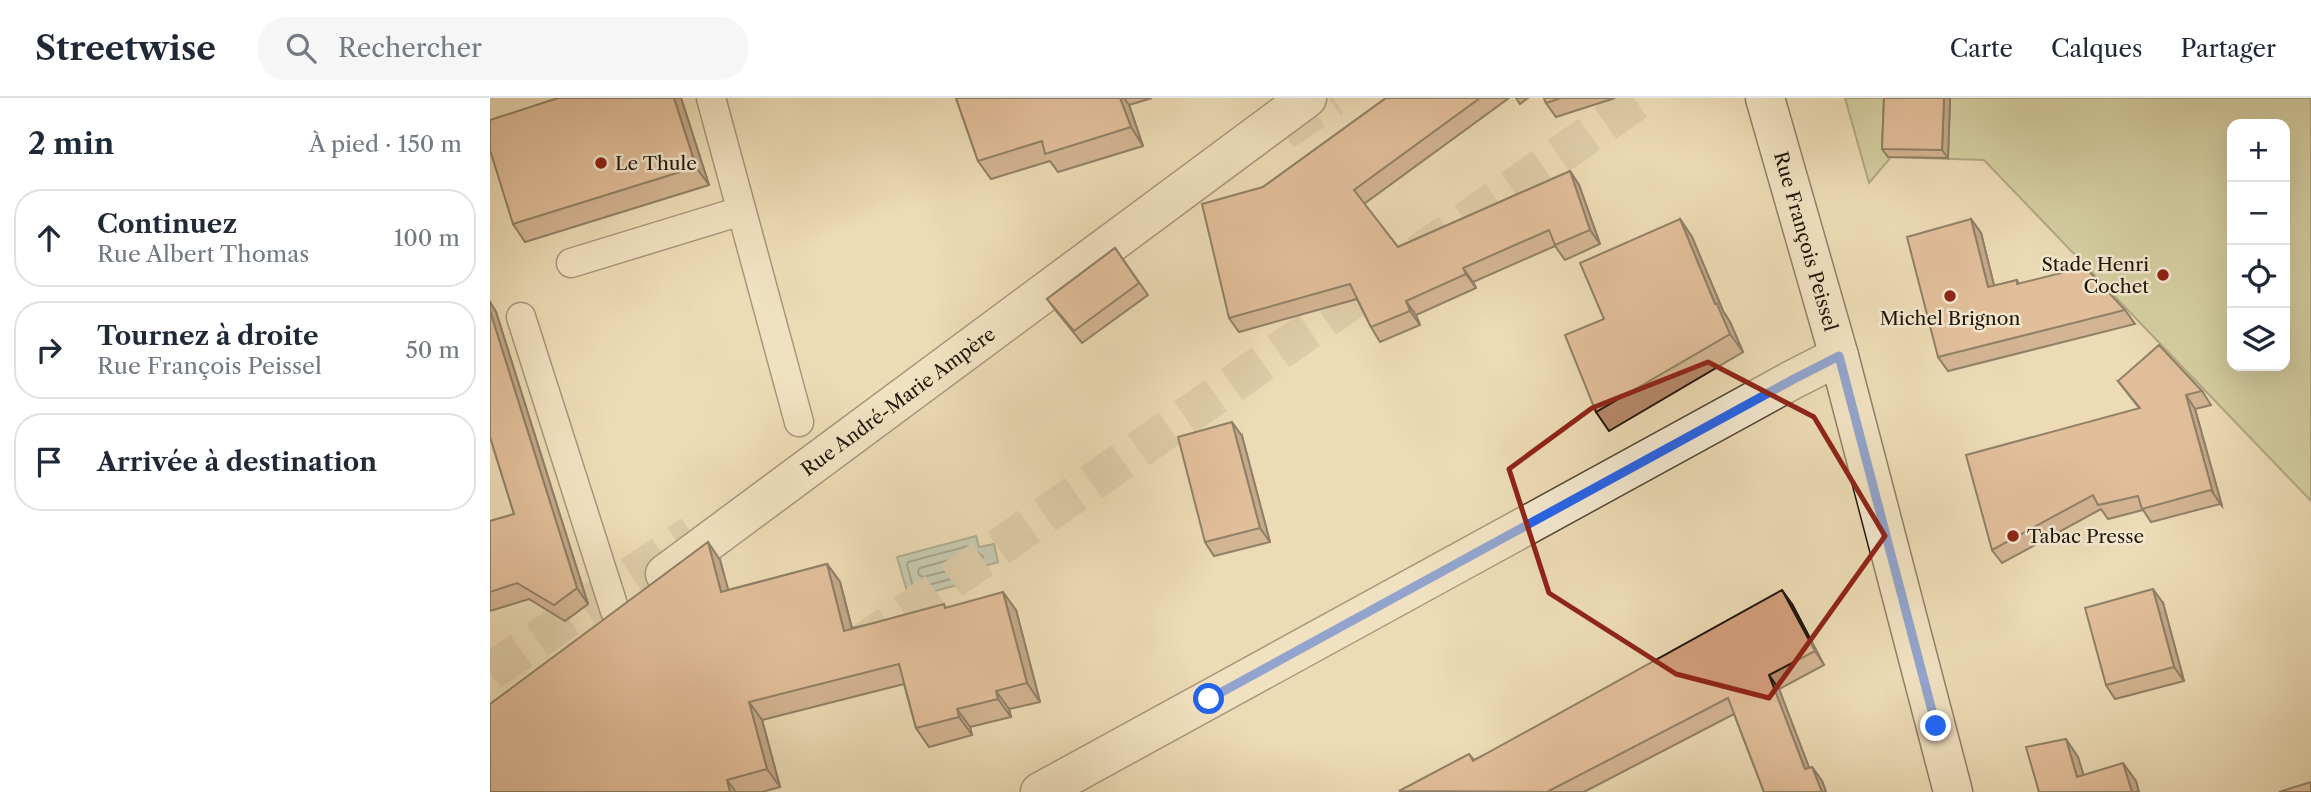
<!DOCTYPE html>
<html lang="fr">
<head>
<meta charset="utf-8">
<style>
  body { margin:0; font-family:"Libre Caslon Text",serif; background:#f6f6f7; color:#1f2937 }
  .controls { position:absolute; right:21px; top:21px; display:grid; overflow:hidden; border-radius:14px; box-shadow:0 7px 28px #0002 }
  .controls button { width:63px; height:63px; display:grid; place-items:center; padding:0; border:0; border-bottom:2px solid #e0e1e3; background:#fff; color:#1f2937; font:35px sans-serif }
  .stop { position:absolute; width:21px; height:21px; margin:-16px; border:5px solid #2563eb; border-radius:50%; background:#fff }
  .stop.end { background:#2563eb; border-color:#fff; box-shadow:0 2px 7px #0008 }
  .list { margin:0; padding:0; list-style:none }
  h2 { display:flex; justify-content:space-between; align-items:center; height:91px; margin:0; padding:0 28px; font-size:30px }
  h2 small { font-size:23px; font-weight:400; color:#747a83 }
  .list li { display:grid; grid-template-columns:46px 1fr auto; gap:21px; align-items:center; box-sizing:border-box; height:98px; margin:0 14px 14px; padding:0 14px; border:2px solid #e0e1e3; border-radius:28px }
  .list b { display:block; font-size:26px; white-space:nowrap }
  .list p { margin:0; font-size:23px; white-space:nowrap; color:#747a83 }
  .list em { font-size:23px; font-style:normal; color:#747a83 }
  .icon { flex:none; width:38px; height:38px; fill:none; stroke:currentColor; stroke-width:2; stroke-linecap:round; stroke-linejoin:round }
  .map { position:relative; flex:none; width:1821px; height:694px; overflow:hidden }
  header { display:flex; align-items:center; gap:42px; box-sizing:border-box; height:98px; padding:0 35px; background:#fff; border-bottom:2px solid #e0e1e3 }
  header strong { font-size:33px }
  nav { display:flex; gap:38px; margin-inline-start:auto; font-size:24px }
  .search { width:490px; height:63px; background:#f6f6f7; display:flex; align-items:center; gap:18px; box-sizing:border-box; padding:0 24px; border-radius:28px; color:#747a83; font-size:26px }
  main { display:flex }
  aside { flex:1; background:#fff }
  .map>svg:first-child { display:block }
</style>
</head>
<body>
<header>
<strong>Streetwise</strong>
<div class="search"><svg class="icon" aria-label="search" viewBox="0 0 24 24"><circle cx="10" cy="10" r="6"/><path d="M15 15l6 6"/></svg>Rechercher</div>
<nav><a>Carte</a><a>Calques</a><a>Partager</a></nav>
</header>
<main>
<aside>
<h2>2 min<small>À pied · 150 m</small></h2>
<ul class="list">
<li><svg class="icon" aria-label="ahead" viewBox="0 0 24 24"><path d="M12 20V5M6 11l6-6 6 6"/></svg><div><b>Continuez</b><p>Rue Albert Thomas</p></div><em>100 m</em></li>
<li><svg class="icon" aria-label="right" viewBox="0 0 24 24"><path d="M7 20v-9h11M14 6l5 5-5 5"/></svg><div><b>Tournez à droite</b><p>Rue François Peissel</p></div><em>50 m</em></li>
<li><svg class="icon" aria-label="arrive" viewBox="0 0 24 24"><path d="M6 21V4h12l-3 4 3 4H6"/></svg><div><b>Arrivée à destination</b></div></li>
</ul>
</aside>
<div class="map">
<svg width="1821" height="694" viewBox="0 0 1821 694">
  <rect width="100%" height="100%" fill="#ecdbb5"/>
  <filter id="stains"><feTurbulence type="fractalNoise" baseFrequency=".00286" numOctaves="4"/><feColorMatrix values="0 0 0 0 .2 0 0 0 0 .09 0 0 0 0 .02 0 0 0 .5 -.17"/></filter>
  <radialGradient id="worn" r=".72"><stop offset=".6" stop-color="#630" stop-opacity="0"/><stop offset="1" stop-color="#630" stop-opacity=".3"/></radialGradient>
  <path fill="#b9c08c" stroke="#6c6b4b" stroke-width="2" fill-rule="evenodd" d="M1355,0h466v403l-327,-341 -93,-3 -22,26zM1742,26h53v242h-53z"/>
  <path fill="#99bbb1" stroke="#69796e" stroke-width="2" d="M486,438l3,11 15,-3 4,18 -13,4 2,11 -78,21 -12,-41z"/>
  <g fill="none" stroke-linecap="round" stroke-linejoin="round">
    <path stroke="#5c685e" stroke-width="2" d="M478,448l15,10 -6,16 -60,16 -4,-1 -6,-22 1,-3z
      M474,458l6,4 -3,6 -44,11 -4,-2 -1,-4 2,-3z"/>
    <path stroke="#cdbd9b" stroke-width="38" stroke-dasharray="38 19" stroke-linecap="butt" d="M793,34l50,-34
      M368,548l783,-548
      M0,574l202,-138"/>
    <defs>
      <path id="lane" d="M221,0l88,324
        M81,165l170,-52
        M31,219l94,294"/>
      <g id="street">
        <path id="s1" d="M175,476l642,-476"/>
        <path d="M550,694l752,-412 47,-24"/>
      </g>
      <g id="secondary">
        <path id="s2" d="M1275,0l74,258 114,436"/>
      </g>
    </defs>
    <use href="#lane" stroke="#534735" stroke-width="31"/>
    <use href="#street" stroke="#534735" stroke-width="41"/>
    <use href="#secondary" stroke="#20160a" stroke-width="41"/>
    <use href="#lane" stroke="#f3e8cf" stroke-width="28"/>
    <use href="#street" stroke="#f3e8cf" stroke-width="38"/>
    <use href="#secondary" stroke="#f3e8cf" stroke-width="38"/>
  </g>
  <path fill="#b6886b" stroke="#20160a" stroke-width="2" d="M191,0l28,87 -184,57 -12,-18z
    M466,0h196l-23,7 14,41 -85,26 -8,-11 -59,18 -13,-18z
    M896,0h123l-145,106 34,43 172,-76 9,14 21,59 -35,16 -10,-14 -82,36 3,6 -60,27 4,10 -40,17 -9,-15 -14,-28 -118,33 -10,-14 34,-131z
    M1026,0h12l-8,6z
    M1054,0h71l-59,19 -10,-14z
    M1394,0h66l-2,60 -60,-1 -6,-8z
    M1190,121l12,18 31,74 7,11 13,30 -134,79 -13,-19 8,-93z
    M1481,121l10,14 13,53 23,-6 2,4 106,26 10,14 -187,47 -10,-14z
    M625,150l33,47 -66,48 -26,-32 -9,-12z
    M0,204l6,10 92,292 -23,17 -36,-22 -39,12v-90l24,-7 -24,-77z
    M1628,283l84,10 9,14 -16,4 27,97 -2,-2 -69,18 -8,-12 -35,9 -7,-10 -99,54 -10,-13 147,-142z
    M752,338l28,106 -56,14 -9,-14z
    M230,462l8,30 99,-26 13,18 12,46 94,-20 70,2 24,92 -31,7 2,8 -41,10 2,8 -43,12 -13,-19 -12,-44 -142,36 18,67 -18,5h-272z
    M1673,505l21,78 -69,18 -9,-14z
    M1302,506l32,61 -45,24 30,79 3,-1 10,14 4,11h-62l-30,-78 -150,78h-184l69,-38 5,6z"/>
  <path fill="#946f57" stroke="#20160a" stroke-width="2" d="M184,0h7l28,87 -13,-18z
    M630,0h4l5,7 14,41 -12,-19z
    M1454,0h6l-2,60 -6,-8z
    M1080,73l9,14 21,59 -10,-14z
    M1190,121l12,18 31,74 7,11 13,30 -13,-18 -15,-30z
    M1481,121l10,14 17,68 -10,-14z
    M973,170l10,14 3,6 -10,-14z
    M916,203l10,14 4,10 -10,-14z
    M0,204l6,10 92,292 -11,-16 -87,-277z
    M1696,297l9,14 27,97 -9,-13z
    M742,324l10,14 28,106 -10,-14z
    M218,444l12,18 14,51 -13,-19z
    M337,466l13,18 17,67 -13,-18z
    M1663,491l10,14 21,78 -10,-14z
    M1292,492l10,14 32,61 -9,-14z
    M513,494l13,18 24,92 -13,-19z
    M1279,577l10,14 36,94 -10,-14z
    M506,593l13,18 2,8 -13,-18z
    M259,604l13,18 18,67 -13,-18z
    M467,611l13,18 2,8 -13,-18z
    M1576,641l12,18 11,35 -12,-15z
    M1633,665l13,18 3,11h-7z
    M1322,669l10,14 4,11h-4z
    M237,682l9,12h-6z"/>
  <path fill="#d49e7c" stroke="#20160a" stroke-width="2" d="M68,0h116l22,69 -183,57 -23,-74v-30z
    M466,0h164l11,29 -86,27 -3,-13 -64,20z
    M896,0h94l-126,92 44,57 172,-76 20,59 -35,15 -6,-15 -86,38 3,6 -60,27 4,10 -39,16 -21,-43 -121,34 -27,-114 61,-17z
    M1054,0h17l-15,5z
    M1394,0h60l-2,52 -60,-1z
    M1190,121l35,85h2l13,30 -134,78 -31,-77 39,-16 -24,-56z
    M1481,121l17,68 29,-7v4l68,-17 40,43 -187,47 -31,-120z
    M625,150l24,35 -65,48 -27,-32z
    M0,213l87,277 -23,17 -37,-22 -27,9v-71l24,-7 -24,-77z
    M1669,247l43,46 -16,4 27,98 -2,-3 -69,19 -4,-13 -40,9 -5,-10 -101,55 -26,-95 174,-47 -22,-27z
    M742,324l28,106 -55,14 -27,-105z
    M218,444l13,50 106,-28 17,67 100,-27 1,4 58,-16 24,91 -31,8 2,8 -41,10 2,8 -43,11 -17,-64 -150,38 18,67 -40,11 3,12h-240v-88z
    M1663,491l21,78 -68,18 -21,-77z
    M1292,492l33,61 -46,24 36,94 7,-2 10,25h-58l-36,-94 -181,94 -148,-1 70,-37 4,7z
    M1576,641l11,38 46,-14 9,29h-93l-13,-45z
    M1821,684v10h-32z"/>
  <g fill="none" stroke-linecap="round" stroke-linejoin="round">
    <path stroke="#2563eb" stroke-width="9" d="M719,601l583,-319 47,-24 97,370"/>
  </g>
  <path d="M0 0H1821V694H0ZM1218,264l106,55 71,119 -116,162 -93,-24 -127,-81 -40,-124 83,-61z" fill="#ecdbb5" fill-opacity=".55" fill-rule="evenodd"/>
  <path fill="none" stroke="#8f2418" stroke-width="5" stroke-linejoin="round" d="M1218,264l106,55 71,119 -116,162 -93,-24 -127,-81 -40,-124 83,-61z"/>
  <g fill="#8f2418" stroke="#f3e8cf" stroke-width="2.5">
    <circle cx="111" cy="65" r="7"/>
    <circle cx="1673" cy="177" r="7"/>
    <circle cx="1460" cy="198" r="7"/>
    <circle cx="1523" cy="438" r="7"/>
  </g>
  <g text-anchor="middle" stroke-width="5" stroke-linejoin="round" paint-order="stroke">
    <g font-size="19" fill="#20160a" stroke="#f3e8cf" text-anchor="start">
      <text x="125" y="72">Le Thule</text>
      <text x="1659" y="173" text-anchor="end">Stade Henri<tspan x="1659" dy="22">Cochet</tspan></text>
      <text x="1460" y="227" text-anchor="middle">Michel Brignon</text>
      <text x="1537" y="445">Tabac Presse</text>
    </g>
    <g font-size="19" fill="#20160a" stroke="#f3e8cf">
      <text dy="7" stroke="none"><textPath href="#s2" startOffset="149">Rue François Peissel</textPath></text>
      <text dy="7" stroke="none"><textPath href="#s1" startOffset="290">Rue André-Marie Ampère</textPath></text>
    </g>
  </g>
  <rect width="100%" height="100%" filter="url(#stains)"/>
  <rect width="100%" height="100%" fill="url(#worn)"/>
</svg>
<div class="controls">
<button>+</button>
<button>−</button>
<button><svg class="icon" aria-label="locate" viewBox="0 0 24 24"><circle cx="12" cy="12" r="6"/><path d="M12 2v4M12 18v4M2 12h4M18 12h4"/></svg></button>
<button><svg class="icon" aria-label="layers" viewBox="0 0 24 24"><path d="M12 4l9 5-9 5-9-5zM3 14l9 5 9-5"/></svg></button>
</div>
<div class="stop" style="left:719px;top:601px"></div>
<div class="stop end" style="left:1446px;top:628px"></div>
</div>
</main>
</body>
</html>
